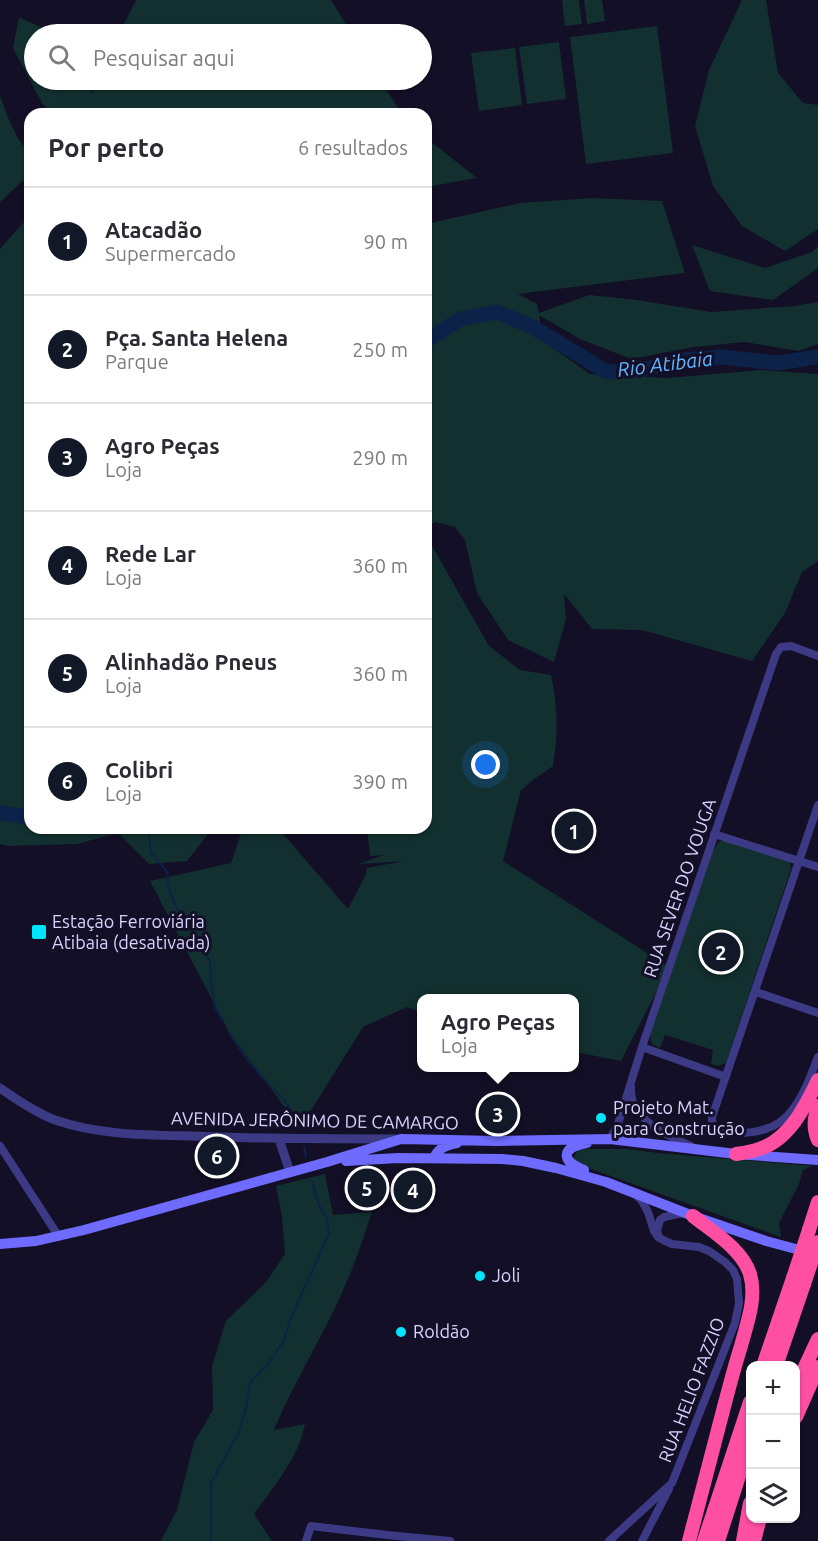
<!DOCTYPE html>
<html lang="pt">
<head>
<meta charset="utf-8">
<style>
  body { margin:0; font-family:Ubuntu,sans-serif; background:#f2f2f3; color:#2b2b33 }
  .controls { position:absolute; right:18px; bottom:18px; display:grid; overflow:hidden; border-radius:12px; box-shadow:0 2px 4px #0004 }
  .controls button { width:54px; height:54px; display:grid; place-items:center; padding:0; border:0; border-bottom:2px solid #e1e1e2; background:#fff; color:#2b2b33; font:30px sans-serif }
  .you { position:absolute; left:486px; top:765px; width:21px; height:21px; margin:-15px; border:4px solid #fff; border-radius:50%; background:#1a73e8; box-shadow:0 0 0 9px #1a73e833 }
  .badge { display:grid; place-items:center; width:39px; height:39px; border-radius:50%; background:#111827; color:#fff; font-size:20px; font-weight:700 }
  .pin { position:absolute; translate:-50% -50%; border:3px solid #fff; box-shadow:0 2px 6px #0006 }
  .popup { position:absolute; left:417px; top:994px; width:162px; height:78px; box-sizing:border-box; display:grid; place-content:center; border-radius:12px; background:#fff; filter:drop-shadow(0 2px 4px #0005); font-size:20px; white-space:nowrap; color:#7c7c81 }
  .popup b { font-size:22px; color:#2b2b33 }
  .popup::after { content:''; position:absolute; left:50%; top:100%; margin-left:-12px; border:12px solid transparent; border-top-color:#fff }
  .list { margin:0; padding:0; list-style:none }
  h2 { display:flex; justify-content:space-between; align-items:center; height:78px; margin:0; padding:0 24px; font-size:26px }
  h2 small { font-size:20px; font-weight:400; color:#7c7c81 }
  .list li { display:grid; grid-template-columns:39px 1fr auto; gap:18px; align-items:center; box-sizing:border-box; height:108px; padding:0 24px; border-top:2px solid #e1e1e2 }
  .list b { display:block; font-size:22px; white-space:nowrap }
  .list p { margin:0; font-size:20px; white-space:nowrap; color:#7c7c81 }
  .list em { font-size:20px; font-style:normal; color:#7c7c81 }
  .icon { flex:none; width:33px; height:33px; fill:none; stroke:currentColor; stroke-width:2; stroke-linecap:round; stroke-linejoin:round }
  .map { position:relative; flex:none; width:818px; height:1541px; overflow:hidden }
  .search { position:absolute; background:#fff; box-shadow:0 2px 4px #0004; left:24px; top:24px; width:408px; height:66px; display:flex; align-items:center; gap:15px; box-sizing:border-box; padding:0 21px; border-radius:33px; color:#7c7c81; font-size:22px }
  .panel { position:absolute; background:#fff; box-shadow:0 2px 4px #0004; left:24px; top:108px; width:408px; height:726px; border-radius:18px }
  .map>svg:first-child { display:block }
</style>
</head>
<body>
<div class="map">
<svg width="818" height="1541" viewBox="0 0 818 1541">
  <rect width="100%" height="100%" fill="#130f26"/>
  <path fill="#12302f" d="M136,0h195l21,34h-233z
    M562,0h17l3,24 -17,2z
    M584,0h18l3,21 -18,3z
    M742,0h24l12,73 25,30 15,2v124l-33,22 -43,-25 -29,-40 -18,-60 14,-56z
    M19,17l30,14v3h-15v46h60l-3,15 8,-15h281l22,34h-350l-10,-11 -29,-55z
    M657,26l16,127 -87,11 -16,-127z
    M559,42l7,57 -39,5 -8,-57z
    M515,48l7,57 -43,6 -8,-58z
    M0,96c6,15 16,48 30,55v23l-30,28z
    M426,138l51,40 -51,9z
    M592,198l70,3 23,72 -167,21 19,10 2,9 50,-18 48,5 74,12 84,-6 23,-4v42l-19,7 -54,-9 -51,5 -63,12 -51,-20 -41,-24 4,26 47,33 78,4 92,-8 58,4v187l-16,11 -17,41 -33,48 -110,-31 -50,-1 -28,-35 2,25 -12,43 -46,-22 -31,-47 -12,-53 -10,-13 -20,-5 -9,6v-304l94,-21z
    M30,215v613h183l-26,33 -38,3 -31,-31 -41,11 -69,2 -8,-2v-595z
    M692,245l73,23 47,-16 6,-6v22l-45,32 -63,-9z
    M431,544l58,102 31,24 31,5c7,32 7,58 2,91l-20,14 -12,10 -18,71 166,106 -48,94 -46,-9 -1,-54h-152l-1,14 -14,-5 -44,20 -63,101 -71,-96 -79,-151 81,-18 12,-35h35l70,81 17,-33 2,-8 37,-7 -45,3 25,-9 -14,1 -3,-28h59v-282z
    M724,839l62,21 4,2 1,7 -65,194 -8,3 -7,-2 2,-14 -48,-15 -5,13 -8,-4 -2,-9 62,-183 6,-9z
    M578,1149h49l31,4 154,13 -9,4 -4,14 -20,39 2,14 -204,-73 -4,-5z
    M325,1174l8,41 39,-3c-8,23 -15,47 -25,69 -21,51 -52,98 -73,149l31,-6c-7,35 -31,62 -51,90l18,27h-111l16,-31 17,-68 19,-32 -1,-44 14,-45 40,-39 19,-28 -3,-37 -6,-31z"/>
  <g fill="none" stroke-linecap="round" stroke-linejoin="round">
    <path stroke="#0c2248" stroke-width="2" d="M149,828v9l2,16 16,18 2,18 7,18 34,54 1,22 4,25 8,12
      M229,1032c8,14 17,27 28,39 18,21 33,31 43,57
      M304,1147l2,10
      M209,1541l2,-2v-56l28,-51 7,-25 4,-24 18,-19 15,-22 9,-27 37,-81 -2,-15 -8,-14 -7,-24"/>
    <path stroke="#0c2248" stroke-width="15" d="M426,341l34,-22 37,-7 34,14 76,46 34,-2 41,-10 40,-3 55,6 41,-6
      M0,813l30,4"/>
    <path stroke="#3d3a85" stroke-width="8" d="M818,805l-106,312c-3,22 43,17 56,11 7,-2 15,-8 20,-13 15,-16 22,-38 30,-58
      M714,834l104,33
      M756,992l62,21
      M642,1047l84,30
      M631,1087c0,4 0,10 2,15 8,22 37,35 58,44
      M610,1139l8,-15 24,-77 134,-393 5,-7 10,-1 27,10
      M0,1146l59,91
      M658,1235l-1,-5 3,-10 4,-3 19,-4
      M306,1541l5,-15 76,9 63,6
      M609,1541l63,-58 48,-122 15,-38 4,-20 -2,-24 -4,-9 -8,-8 -16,-11 -10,-4 -27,-3 -7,-3 -7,-4 -4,-6 -6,-19 -6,-11 -7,-7
      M642,1541l27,-52"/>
    <path stroke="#3d3a85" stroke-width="9" d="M0,1088c17,12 36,25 55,32 44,15 90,15 136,16 68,3 136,3 205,3
      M279,1139l11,33"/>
    <path stroke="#6f6bff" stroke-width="10" d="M434,1158c4,-10 13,-13 23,-15
      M346,1161l52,-3 104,1 21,2 33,7 50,14 87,34 73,25 41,11
      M584,1170c-24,-9 -23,-23 3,-27
      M0,1244l36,-3 48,-11 243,-68 74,-23 95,2 114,-2 126,15 82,6"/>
    <path stroke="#ff4fa3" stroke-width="14" d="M818,1106c-4,13 -5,22 0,34
      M736,1154c7,-1 15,-2 23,-5 30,-9 46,-42 59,-69
      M809,1230l9,-28
      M763,1366l30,-88
      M776,1366l28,-82
      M796,1386l22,-47
      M796,1417l22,-50
      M689,1541c12,-46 24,-92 36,-138 5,-19 10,-38 16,-57 6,-23 16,-48 9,-72 -8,-25 -37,-42 -57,-58
      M704,1541l46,-139
      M718,1541l32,-99
      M743,1541l7,-38
      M754,1541l6,-23"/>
    <path stroke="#ff4fa3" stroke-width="14" d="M793,1278l16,-48
      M804,1284l14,-42"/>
  </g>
  <g fill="#00e5ff" stroke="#130f26" stroke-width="2">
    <rect x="31" y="924" width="16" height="16" rx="3"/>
    <circle cx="601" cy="1118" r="6"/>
    <circle cx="480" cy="1276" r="6"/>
    <circle cx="401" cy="1332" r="6"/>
  </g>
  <g text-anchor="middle" stroke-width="6" stroke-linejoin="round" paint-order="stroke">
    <g font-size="18" fill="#d9d4ff" stroke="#130f26">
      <text transform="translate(680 888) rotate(-71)" y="6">RUA SEVER DO VOUGA</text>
      <text transform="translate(315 1121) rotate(1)" y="6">AVENIDA JERÔNIMO DE CAMARGO</text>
      <text transform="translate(692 1390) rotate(-69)" y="6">RUA HELIO FAZZIO</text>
    </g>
    <g font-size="18" fill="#d9d4ff" stroke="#130f26" text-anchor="start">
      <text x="52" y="928">Estação Ferroviária<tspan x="52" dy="21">Atibaia (desativada)</tspan></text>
      <text x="613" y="1114">Projeto Mat.<tspan x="613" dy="21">para Construção</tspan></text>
      <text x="492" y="1282">Joli</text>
      <text x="413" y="1338">Roldão</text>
    </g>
    <g font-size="20" font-style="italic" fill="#62b6ff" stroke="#130f26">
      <text transform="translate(665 364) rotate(-7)" y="7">Rio Atibaia</text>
    </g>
  </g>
</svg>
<div class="controls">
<button>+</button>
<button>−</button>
<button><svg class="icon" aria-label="layers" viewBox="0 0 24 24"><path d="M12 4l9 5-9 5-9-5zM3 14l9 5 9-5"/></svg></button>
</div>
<div class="you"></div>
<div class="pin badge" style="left:574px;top:831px">1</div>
<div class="pin badge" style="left:721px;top:952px">2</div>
<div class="pin badge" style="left:498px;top:1114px">3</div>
<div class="popup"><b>Agro Peças</b>Loja</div>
<div class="pin badge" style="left:413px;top:1190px">4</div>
<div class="pin badge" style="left:367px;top:1188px">5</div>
<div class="pin badge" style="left:217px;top:1156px">6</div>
<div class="search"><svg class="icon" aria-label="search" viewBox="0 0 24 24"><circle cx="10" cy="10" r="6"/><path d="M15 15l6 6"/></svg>Pesquisar aqui</div>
<section class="panel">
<h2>Por perto<small>6 resultados</small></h2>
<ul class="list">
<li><span class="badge">1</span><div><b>Atacadão</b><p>Supermercado</p></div><em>90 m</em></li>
<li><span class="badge">2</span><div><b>Pça. Santa Helena</b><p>Parque</p></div><em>250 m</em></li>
<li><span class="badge">3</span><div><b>Agro Peças</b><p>Loja</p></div><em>290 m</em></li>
<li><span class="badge">4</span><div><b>Rede Lar</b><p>Loja</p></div><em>360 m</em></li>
<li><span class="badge">5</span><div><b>Alinhadão Pneus</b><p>Loja</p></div><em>360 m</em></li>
<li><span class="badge">6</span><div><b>Colibri</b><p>Loja</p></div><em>390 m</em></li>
</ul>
</section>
</div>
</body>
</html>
